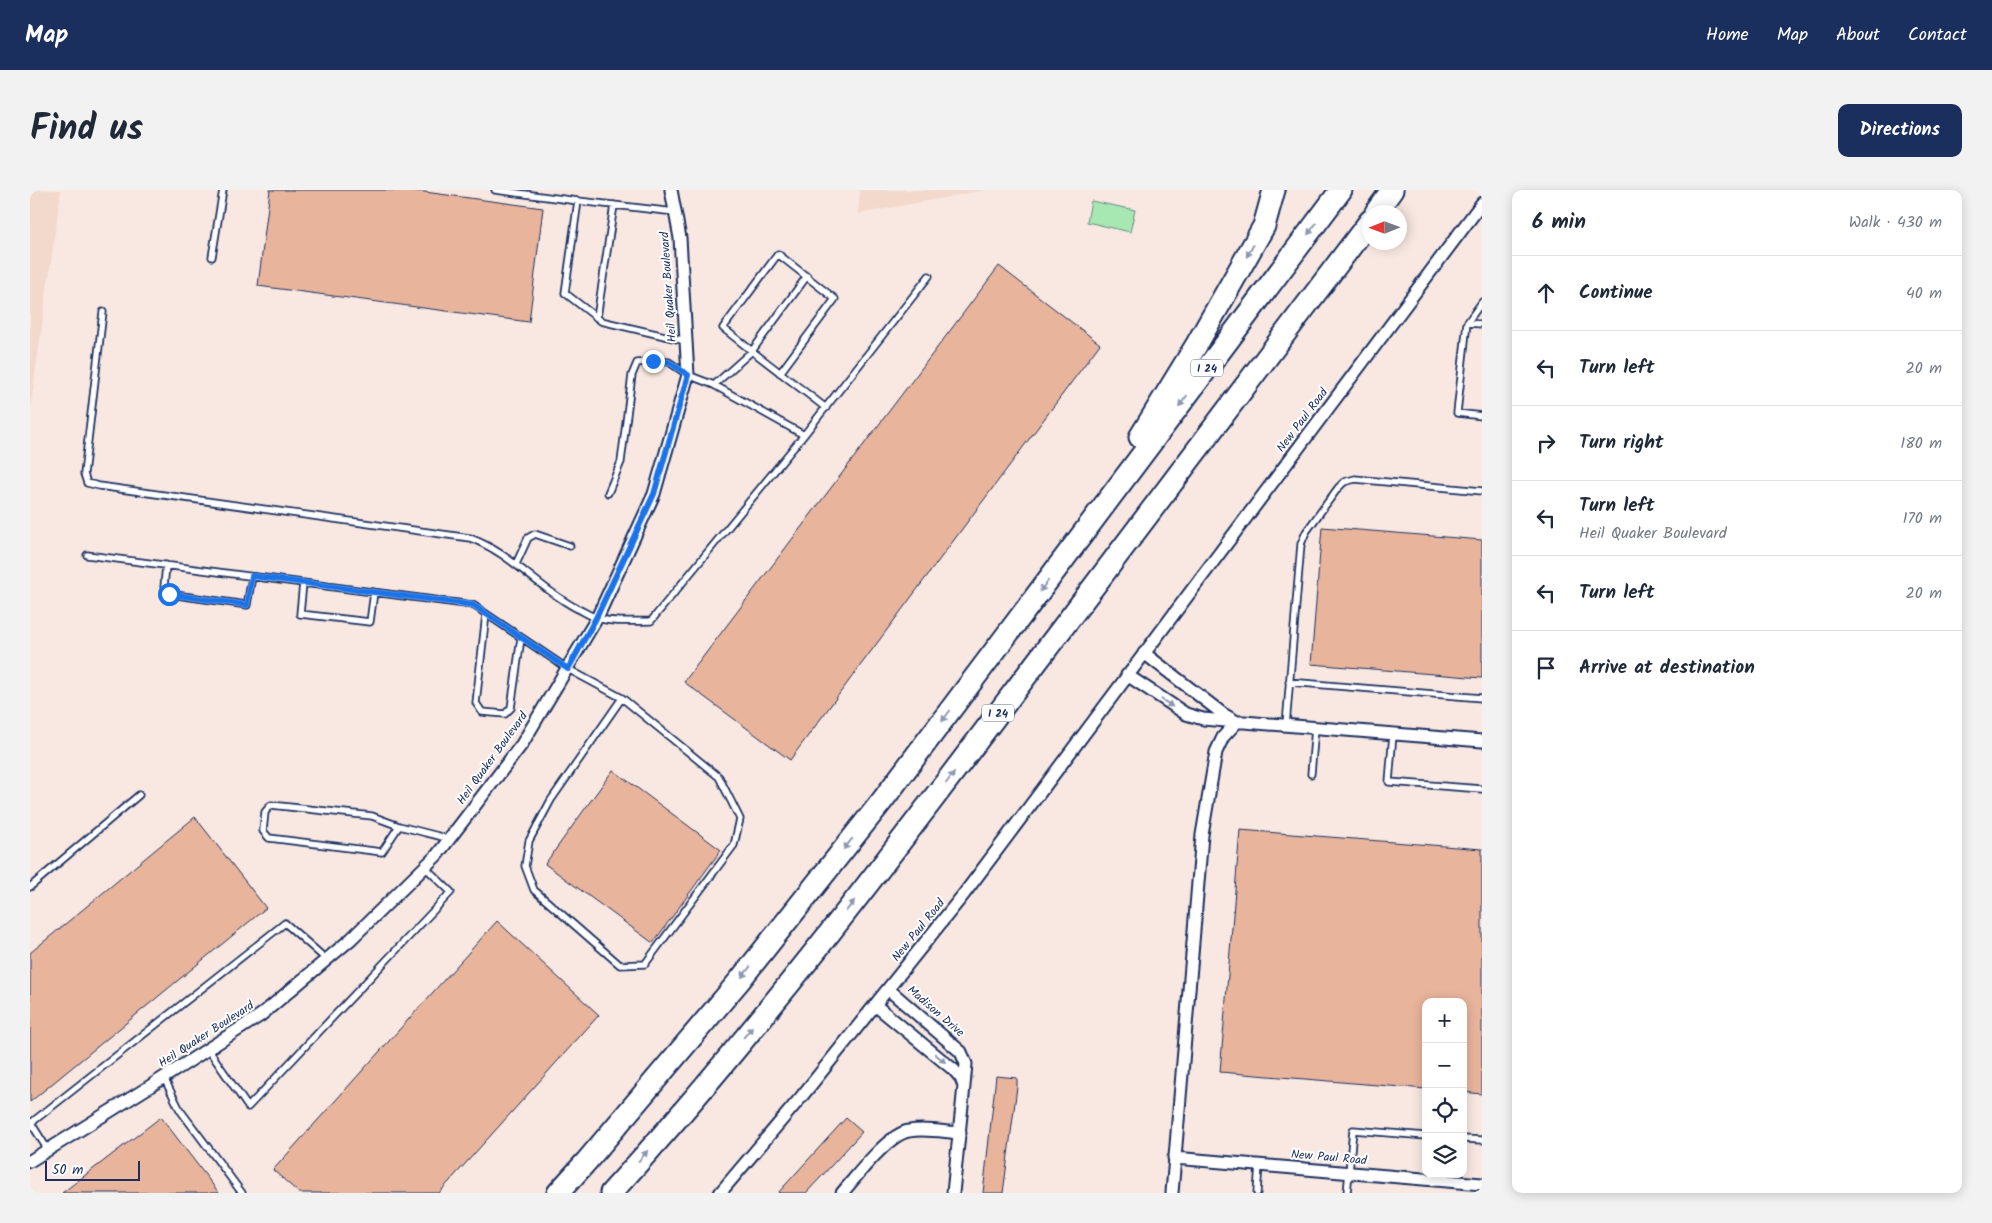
<!DOCTYPE html>
<html lang="en">
<head>
<meta charset="utf-8">
<style>
  body { margin:0; font-family:Kalam,sans-serif; background:#f2f2f3; color:#1f2937 }
  .controls { position:absolute; right:15px; bottom:15px; display:grid; overflow:hidden; border-radius:10px; box-shadow:0 2px 12px #0003 }
  .controls button { width:45px; height:45px; display:grid; place-items:center; padding:0; border:0; border-bottom:1px solid #e0e1e3; background:#fff; color:#1f2937; font:25px sans-serif }
  .compass { position:absolute; left:1332px; top:15px; width:45px; height:45px; border-radius:50%; background:#fff; box-shadow:0 2px 12px #0003; rotate:269deg }
  .scale { position:absolute; left:15px; bottom:12px; width:95px; box-sizing:border-box; padding-left:5px; border:2px solid #1b2f5e; border-top:0; font-size:14px; line-height:18px; white-space:nowrap; color:#1b2f5e; -webkit-text-stroke:4px #fff; paint-order:stroke }
  .stop { position:absolute; width:15px; height:15px; margin:-11px; border:4px solid #1a73e8; border-radius:50%; background:#fff }
  .stop.end { background:#1a73e8; border-color:#fff; box-shadow:0 1px 5px #0008 }
  .list { margin:0; padding:0; list-style:none }
  h2 { display:flex; justify-content:space-between; align-items:center; height:65px; margin:0; padding:0 20px; font-size:21px }
  h2 small { font-size:16px; font-weight:400; color:#747a83 }
  .list li { display:grid; grid-template-columns:32px 1fr auto; gap:15px; align-items:center; box-sizing:border-box; height:75px; padding:0 20px; border-top:1px solid #e0e1e3 }
  .list b { display:block; font-size:19px; white-space:nowrap }
  .list p { margin:0; font-size:16px; white-space:nowrap; color:#747a83 }
  .list em { font-size:16px; font-style:normal; color:#747a83 }
  .icon { flex:none; width:28px; height:28px; fill:none; stroke:currentColor; stroke-width:2; stroke-linecap:round; stroke-linejoin:round }
  .map { position:relative; flex:none; width:1452px; height:1003px; overflow:hidden; border-radius:10px }
  header { display:flex; align-items:center; gap:30px; box-sizing:border-box; height:70px; padding:0 25px; background:#1b2f5e; color:#fff }
  header strong { font-size:24px }
  nav { display:flex; gap:28px; margin-inline-start:auto; font-size:18px }
  .intro { display:flex; align-items:center; justify-content:space-between; box-sizing:border-box; height:120px; padding:0 30px }
  h1 { margin:0; font-size:35px }
  .button { padding:12px 22px; border-radius:10px; background:#1b2f5e; color:#fff; font-size:18px; font-weight:700 }
  main { display:flex; gap:30px; padding:0 30px }
  aside { flex:1; background:#fff; border-radius:10px; box-shadow:0 2px 12px #0003 }
  .map>svg:first-child { display:block }
</style>
</head>
<body>
<header>
<strong>Map</strong>
<nav><a>Home</a><a>Map</a><a>About</a><a>Contact</a></nav>
</header>
<div class="intro"><h1>Find us</h1><a class="button">Directions</a></div>
<main>
<div class="map">
<svg width="1452" height="1003" viewBox="0 0 1452 1003">
  <rect width="100%" height="100%" fill="#f8e8e1"/>
  <filter id="ink" filterUnits="userSpaceOnUse"><feTurbulence type="fractalNoise" baseFrequency=".02" numOctaves="2"/><feDisplacementMap in="SourceGraphic" scale="10" xChannelSelector="R" yChannelSelector="G"/><feConvolveMatrix kernelMatrix="1 2 1 2 8 2 1 2 1" color-interpolation-filters="sRGB"/></filter>
  <g filter="url(#ink)">
    <path fill="#f3d8cc" d="M0,0h31l-31,221z
      M830,0h125l-127,24z"/>
    <path fill="#a7e8b2" stroke="#618c88" d="M1061,11l44,9 -5,22 -43,-10z"/>
    <path fill="#e8b49c" stroke="#1b2f5e" d="M240,0h140l133,18 -14,114 -271,-36z
      M969,76l101,78 -310,416 -106,-78z
      M1292,337l160,13v138l-171,-14z
      M583,580l108,80 -68,93 -108,-79z
      M165,627l71,91 -236,194v-149z
      M1210,640l242,19v245l-19,-2v-90h-37v87l-206,-17z
      M467,731l102,94 -160,178h-140l-26,-23z
      M966,886l21,2v9l-14,106h-20z
      M131,927l58,76h-157z
      M816,928l16,14 -41,45 -15,16h-28z"/>
    <g fill="none" stroke-linecap="round" stroke-linejoin="round">
      <defs>
        <path id="service" d="M465,0l83,11
          M645,22l-97,-11 -13,92 36,28 85,20
          M182,67l11,-67
          M1452,112l-15,21 -10,90 25,3
          M73,122l-19,162 3,9 12,3 371,52c41,15 68,50 106,70 7,3 14,8 21,10 16,5 37,3 54,3l153,-186 -90,-50 -26,-10 -19,-13 -16,-1 -16,2 -5,12 -11,87 -13,31
          M567,128l17,-113
          M1437,133l15,1
          M750,183l55,-74 -57,-45 -55,74 29,23 55,-75
          M684,195l38,-34 74,57
          M774,245l125,-159
          M57,365l386,50 95,64 54,29 97,79 21,42 -6,26 -89,119 -25,1 -86,-75 -9,-24 4,-25 22,-41 71,-102
          M486,374l12,-26 7,-4 35,12
          M136,375l-2,22 5,7 78,11 5,-28
          M273,393l-3,31 70,8 4,-30
          M456,424l-10,89 6,9 23,2 6,-6 10,-70
          M1259,492l193,16
          M1256,535l15,-181 5,-12 32,-44 6,-6 11,-3 127,12
          M1363,544l-4,48 93,7
          M1281,584l4,-46
          M369,636l-17,26 -113,-14 -6,-7 2,-19 6,-7 101,11 27,10 51,13
          M0,697l109,-92
          M178,859l40,58 203,-215 -26,-25
          M134,888l16,32 62,83
          M1433,949l19,1
          M18,960l-17,-27 254,-200 42,37
          M1227,1003l2,-28
          M1317,1003l6,-63 73,6"/>
        <path id="minor" d="M1097,485l59,39 17,5 34,3 -14,-8 -79,-61
          M845,815l79,65 7,8 3,8 2,-22 -5,-12 -73,-63
          M1144,968l308,26
          M0,971l122,-76 109,-70 90,-76 86,-84 85,-111 75,-126 57,-124 34,-119 -8,-137 -9,-48
          M690,1003l82,-97 162,-202 518,-691
          M812,1003c14,-16 46,-59 67,-62 16,-3 35,1 51,2
          M923,1003l11,-107
          M1142,1003l30,-358 14,-83 7,-15 14,-15h7l238,19"/>
        <path id="motorway" d="M1346,22l16,-22
          M1110,247l57,-93 67,-118 10,-36
          M528,1003l28,-31 154,-182 142,-179 459,-611
          M581,1003c143,-157 272,-327 400,-497 120,-158 239,-317 359,-475"/>
      </defs>
      <use href="#service" stroke="#1b2f5e" stroke-width="9"/>
      <use href="#minor" stroke="#1b2f5e" stroke-width="15"/>
      <use href="#motorway" stroke="#1b2f5e" stroke-width="25"/>
      <use href="#service" stroke="#fff" stroke-width="5.5"/>
      <use href="#minor" stroke="#fff" stroke-width="11"/>
      <use href="#motorway" stroke="#fff" stroke-width="21"/>
    </g>
    <defs><path id="oneway-solid" d="M-6-.8H1V-3.2L6.5 0L1 3.2V.8H-6Z" transform="scale(1.25)"/></defs>
    <g fill="#8d97ae">
      <use href="#oneway-solid" transform="translate(1282 39) rotate(127)"/>
      <use href="#oneway-solid" transform="translate(1220 61) rotate(120)"/>
      <use href="#oneway-solid" transform="translate(1153 211) rotate(127)"/>
      <use href="#oneway-solid" transform="translate(1014 396) rotate(127)"/>
      <use href="#oneway-solid" transform="translate(1137 513) rotate(34)"/>
      <use href="#oneway-solid" transform="translate(916 526) rotate(127)"/>
      <use href="#oneway-solid" transform="translate(920 588) rotate(-53)"/>
      <use href="#oneway-solid" transform="translate(818 654) rotate(129)"/>
      <use href="#oneway-solid" transform="translate(820 716) rotate(-52)"/>
      <use href="#oneway-solid" transform="translate(716 782) rotate(129)"/>
      <use href="#oneway-solid" transform="translate(718 842) rotate(-51)"/>
      <use href="#oneway-solid" transform="translate(910 868) rotate(40)"/>
      <use href="#oneway-solid" transform="translate(613 966) rotate(-49)"/>
    </g>
  </g>
  <g fill="none" stroke-linecap="round" stroke-linejoin="round" filter="url(#ink)">
    <path stroke="#1a73e8" stroke-width="6" d="M139,404l78,11 5,-29 221,29 95,64 28,-51 58,-124 34,-119 -19,-13 -16,-1"/>
  </g>
  <g text-anchor="middle" stroke-width="4" stroke-linejoin="round" paint-order="stroke">
    <g fill="#fff" stroke="#5f6d8e" stroke-width="1">
      <rect x="1161" y="169.5" width="32" height="17" rx="4"/>
      <rect x="952" y="514.5" width="32" height="17" rx="4"/>
    </g>
    <g font-size="11" font-weight="bold" fill="#1b2f5e">
      <text x="1177" y="182">I 24</text>
      <text x="968" y="527">I 24</text>
    </g>
    <g font-size="12" fill="#1b2f5e" stroke="#fff">
      <text transform="translate(638 97) rotate(-94)" y="4">Heil Quaker Boulevard</text>
      <text transform="translate(1272 230) rotate(-53)" y="4">New Paul Road</text>
      <text transform="translate(462 568) rotate(-54)" y="4">Heil Quaker Boulevard</text>
      <text transform="translate(888 740) rotate(-51)" y="4">New Paul Road</text>
      <text transform="translate(906 821) rotate(41)" y="4">Madison Drive</text>
      <text transform="translate(176 844) rotate(-33)" y="4">Heil Quaker Boulevard</text>
      <text transform="translate(1299 967) rotate(5)" y="4">New Paul Road</text>
    </g>
  </g>
</svg>
<div class="controls">
<button>+</button>
<button>−</button>
<button><svg class="icon" aria-label="locate" viewBox="0 0 24 24"><circle cx="12" cy="12" r="6"/><path d="M12 2v4M12 18v4M2 12h4M18 12h4"/></svg></button>
<button><svg class="icon" aria-label="layers" viewBox="0 0 24 24"><path d="M12 4l9 5-9 5-9-5zM3 14l9 5 9-5"/></svg></button>
</div>
<svg class="compass" viewBox="-18 -18 36 36"><path d="M0-13l5 13h-10z" fill="#e53935"/><path d="M0 13l5-13h-10z" fill="#747a83"/></svg>
<div class="scale">50 m</div>
<div class="stop" style="left:139px;top:404px"></div>
<div class="stop end" style="left:623px;top:171px"></div>
</div>
<aside>
<h2>6 min<small>Walk · 430 m</small></h2>
<ul class="list">
<li><svg class="icon" aria-label="ahead" viewBox="0 0 24 24"><path d="M12 20V5M6 11l6-6 6 6"/></svg><div><b>Continue</b></div><em>40 m</em></li>
<li><svg class="icon" aria-label="left" viewBox="0 0 24 24"><path d="M17 20v-9H6M10 6l-5 5 5 5"/></svg><div><b>Turn left</b></div><em>20 m</em></li>
<li><svg class="icon" aria-label="right" viewBox="0 0 24 24"><path d="M7 20v-9h11M14 6l5 5-5 5"/></svg><div><b>Turn right</b></div><em>180 m</em></li>
<li><svg class="icon" aria-label="left" viewBox="0 0 24 24"><path d="M17 20v-9H6M10 6l-5 5 5 5"/></svg><div><b>Turn left</b><p>Heil Quaker Boulevard</p></div><em>170 m</em></li>
<li><svg class="icon" aria-label="left" viewBox="0 0 24 24"><path d="M17 20v-9H6M10 6l-5 5 5 5"/></svg><div><b>Turn left</b></div><em>20 m</em></li>
<li><svg class="icon" aria-label="arrive" viewBox="0 0 24 24"><path d="M6 21V4h12l-3 4 3 4H6"/></svg><div><b>Arrive at destination</b></div></li>
</ul>
</aside>
</main>
</body>
</html>
